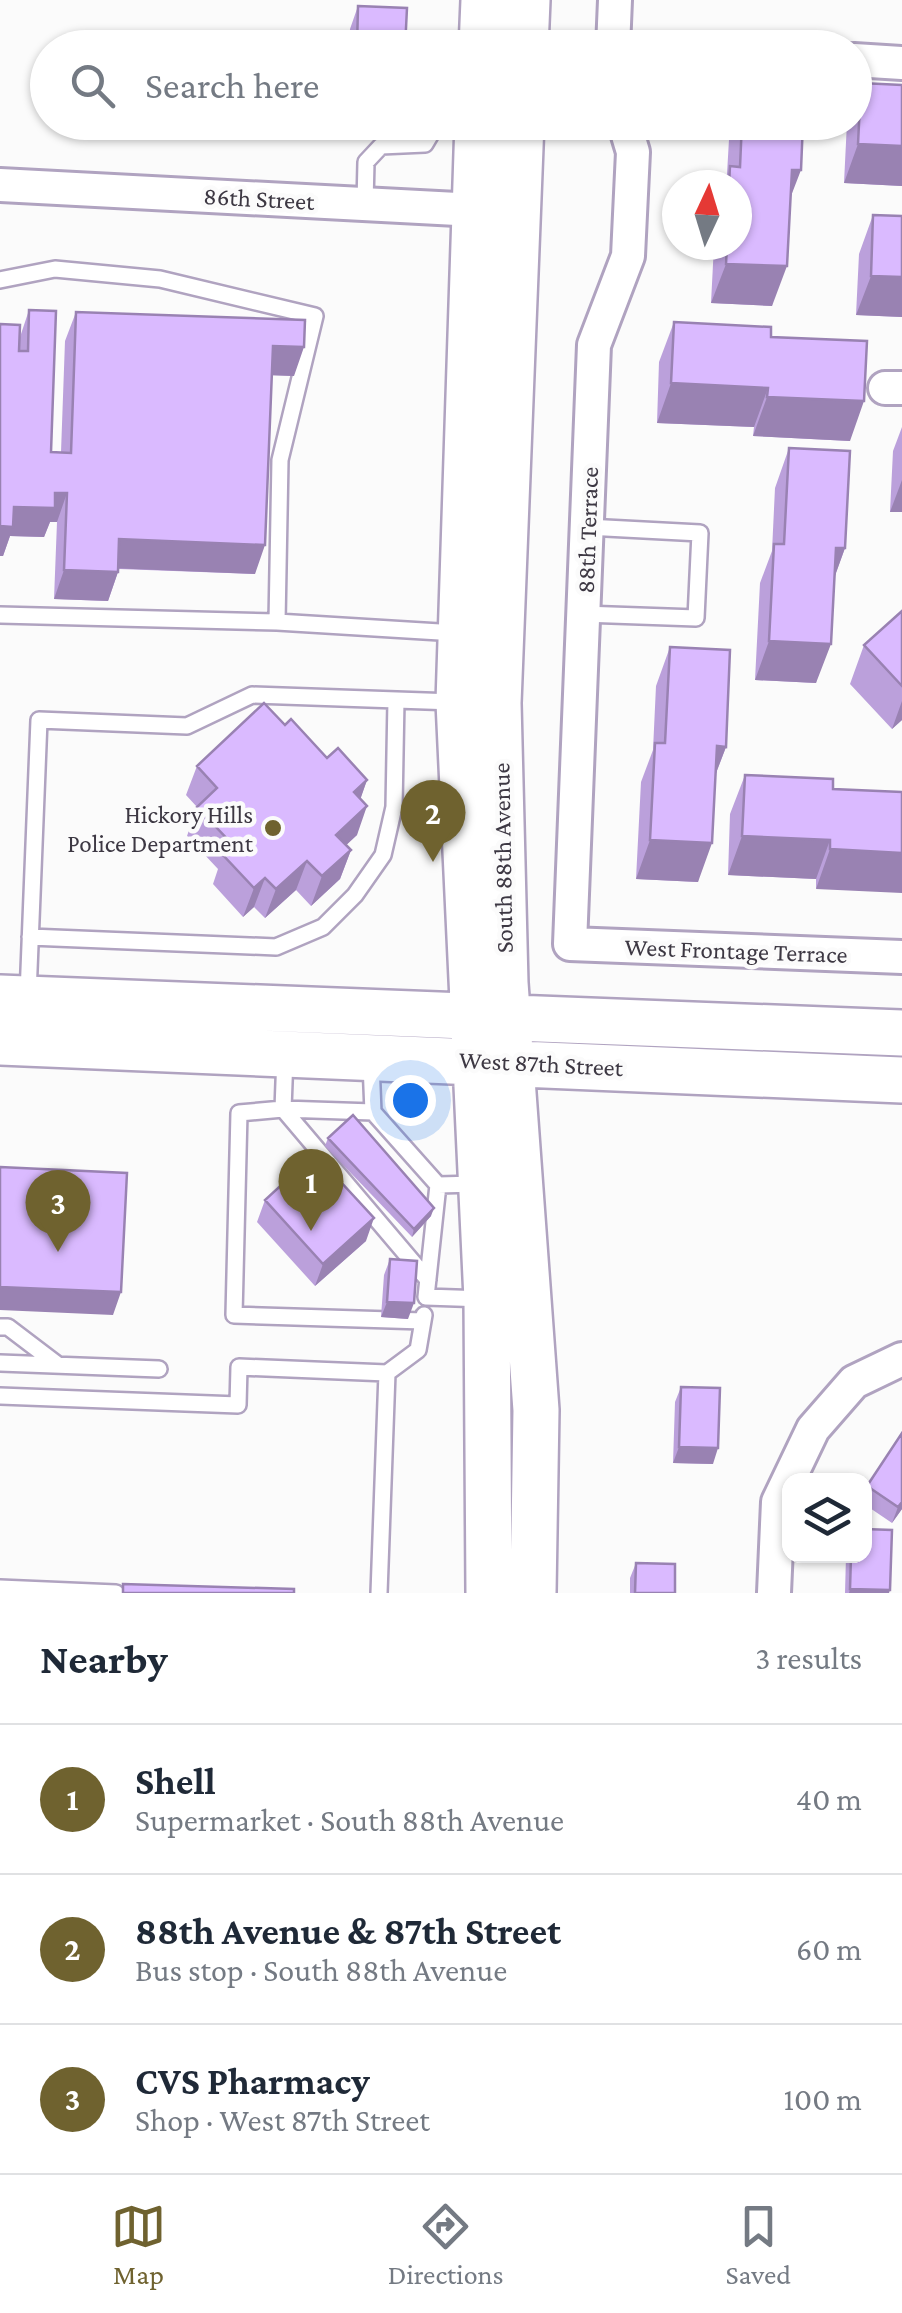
<!DOCTYPE html>
<html lang="en">
<head>
<meta charset="utf-8">
<style>
  body { margin:0; font-family:"Crimson Pro",serif; background:#f6f6f7; color:#1f2937 }
  .controls { position:absolute; right:30px; bottom:30px; display:grid; overflow:hidden; border-radius:20px; box-shadow:0 2px 8px #0004 }
  .controls button { width:90px; height:90px; display:grid; place-items:center; padding:0; border:0; border-bottom:2px solid #e0e1e3; background:#fff; color:#1f2937; font:50px sans-serif }
  .compass { position:absolute; left:662px; top:170px; width:90px; height:90px; border-radius:50%; background:#fff; box-shadow:0 2px 8px #0004; rotate:4deg }
  .you { position:absolute; left:410px; top:1100px; width:35px; height:35px; margin:-25px; border:8px solid #fff; border-radius:50%; background:#1a73e8; box-shadow:0 0 0 15px #1a73e833 }
  .badge { display:grid; place-items:center; width:65px; height:65px; border-radius:50%; background:#6f622f; color:#fff; font-size:32px; font-weight:700 }
  .pin { position:absolute; translate:-50% -82px; filter:drop-shadow(0 2px 5px #0008) }
  .pin::after { content:''; position:absolute; top:52px; width:35px; height:30px; background:inherit; clip-path:polygon(0 0,100% 0,50% 100%) }
  .list { margin:0; padding:0; list-style:none }
  h2 { display:flex; justify-content:space-between; align-items:center; height:130px; margin:0; padding:0 40px; font-size:42px }
  h2 small { font-size:32px; font-weight:400; color:#747a83 }
  .list li { display:grid; grid-template-columns:65px 1fr auto; gap:30px; align-items:center; box-sizing:border-box; height:150px; padding:0 40px; border-top:2px solid #e0e1e3 }
  .list b { display:block; font-size:38px; white-space:nowrap }
  .list p { margin:0; font-size:32px; white-space:nowrap; color:#747a83 }
  .list em { font-size:32px; font-style:normal; color:#747a83 }
  .icon { flex:none; width:55px; height:55px; fill:none; stroke:currentColor; stroke-width:2; stroke-linecap:round; stroke-linejoin:round }
  .map { position:relative; flex:none; width:902px; height:1593px; overflow:hidden }
  .search { position:absolute; background:#fff; box-shadow:0 2px 8px #0004; left:30px; right:30px; top:30px; height:110px; display:flex; align-items:center; gap:25px; box-sizing:border-box; padding:0 35px; border-radius:55px; color:#747a83; font-size:38px }
  .sheet { height:580px; background:#fff }
  nav { display:flex; justify-content:space-around; align-items:center; box-sizing:border-box; height:140px; border-top:2px solid #e0e1e3; background:#fff; font-size:28px; color:#747a83 }
  nav a { display:grid; justify-items:center; gap:5px }
  nav .on { color:#6f622f }
  .map>svg:first-child { display:block }
</style>
</head>
<body>
<div class="map">
<svg width="902" height="1593" viewBox="0 0 902 1593">
  <rect width="100%" height="100%" fill="#fbfbfb"/>
  <g fill="none" stroke-linecap="round" stroke-linejoin="round">
    <defs>
      <path id="lane" d="M365,203l1,-41 15,-16 44,-2 13,-22
        M0,280l55,-11 105,10 155,37 -35,144 -3,162
        M583,614l113,4 4,-85 -113,-6
        M0,615l277,7 179,11
        M30,937l246,10 47,-20 32,-32 28,-40 11,-48 2,-107
        M28,995l11,-275 148,6 65,-31 202,7
        M285,1056l-2,53 90,3 -2,-49
        M373,1112l65,73 38,-1
        M438,1185l-12,112 59,2
        M423,1321l-189,-6 5,-202 44,-4 145,171
        M0,1327h8l50,38
        M0,1363l159,6
        M387,1373l31,-23 6,-35
        M0,1396l238,9 1,-38 148,6 -8,220
        M0,1588l116,5"/>
      <path id="street" d="M613,48l2,-48
        M854,60l48,3
        M624,122l9,30 -5,104 -34,89 -24,599 332,13
        M0,185l495,26
        M885,388h17
        M774,1593l4,-91 35,-73 41,-47 48,-23"/>
      <path id="secondary" d="M482,48l2,-48
        M525,48l2,-48
        M478,122l-19,580 28,597 2,294
        M521,122l-23,581 7,280 31,427 -3,183
        M0,998l902,35
        M0,1042l902,38"/>
    </defs>
    <use href="#lane" stroke="#b0a3c0" stroke-width="20"/>
    <use href="#street" stroke="#b0a3c0" stroke-width="38"/>
    <use href="#secondary" stroke="#b0a3c0" stroke-width="50"/>
    <use href="#lane" stroke="#fff" stroke-width="15"/>
    <use href="#street" stroke="#fff" stroke-width="32"/>
    <use href="#secondary" stroke="#fff" stroke-width="45"/>
  </g>
  <path fill="#bba0db" d="M358,6l47,42h-56l1,-19z
    M861,83l41,2v101l-58,-3 3,-61h7v-21z
    M256,122h85l-6,18 -80,-3z
    M730,122h73l-31,184 -61,-3 3,-58h23v-60h-13l3,-11z
    M873,215l29,1v101l-46,-2 3,-61z
    M29,310l22,142h10l4,-111 11,-29 218,64 -22,-1 -17,199 -136,-5 -11,32 -54,-2 3,-77h-7l-6,15 -34,-1 -7,20h-3v-232l20,13z
    M674,322l97,15 79,104 -97,-5 1,-9 -97,-4 2,-61z
    M902,427v85h-12l3,-61z
    M789,448l56,100 -11,30 -18,105 -61,-3 5,-97 12,-32 3,-63z
    M902,611v109l-10,9 -42,-45 14,-39z
    M670,647l56,100 -11,29 -17,106 -62,-3 5,-97 12,-32 3,-64z
    M285,725l42,33 40,22 -7,19 -3,36 -11,10 5,5 -11,29 -29,27 -15,-16 -31,28 -11,-11 -11,10 -30,-33 5,-15 -31,-33 10,-29 -11,-12 11,-29z
    M745,775l88,14 69,3 -86,97v-10l-88,-4 2,-61z
    M328,1138l103,78 -19,21 -87,-91z
    M265,1200l101,41 -51,45 -58,-64z
    M390,1259l18,60 -27,-2 3,-42z
    M681,1387l32,77 -40,-1 2,-61z
    M902,1433v76l-10,14 -28,-19v-10l3,-8z
    M846,1556h18l25,37h-44z
    M636,1563l39,30h-45v-15z"/>
  <path fill="#9982b2" d="M103,122h39l-3,9 -39,-1z
    M167,122h40l-4,12 -40,-1z
    M260,122h37l44,2 -6,16 -80,-3z
    M348,122h49l-3,8 -48,-2z
    M858,144l44,2v40l-58,-3z
    M792,170h9l-15,39z
    M726,264l61,2 -15,40 -61,-3z
    M871,276l31,1v40l-46,-2z
    M273,346l31,1 -10,29 -32,-1z
    M671,383l97,5 -14,39 -97,-4z
    M767,397l97,4 -14,40 -97,-5z
    M902,480v32h-12z
    M55,493h12l-10,29h-7l-6,15 -34,-1 -7,20h-3v-30l14,-19z
    M119,539l146,6 -10,29 -146,-6z
    M836,548h9l-14,39z
    M64,570l54,2 -10,29 -54,-2z
    M769,641l62,3 -15,39 -61,-3z
    M902,701v19l-10,9z
    M717,746l9,1 -15,39z
    M367,780l-10,29 -3,-17z
    M367,806l-10,29 -31,29 10,-29z
    M742,836l88,4 -14,39 -88,-4z
    M650,840l62,3 -14,39 -62,-3z
    M830,849l72,4v40l-86,-4z
    M351,850l-11,29 -29,27 11,-30z
    M307,861l-11,29 -31,28 11,-29z
    M265,878l-11,29 -11,10 11,-29z
    M434,1208l-3,8 -19,21 2,-8z
    M374,1218l-8,23 -51,45 8,-22z
    M0,1287l121,5 -8,23 -113,-5z
    M387,1302l27,1 -6,16 -27,-2z
    M679,1447l39,1 -5,16 -40,-1z
    M902,1502v7l-10,14 6,-16z
    M850,1589l40,1 -1,3h-40z"/>
  <path fill="#dabaff" stroke="#9982b2" stroke-width="2.5" d="M358,6l49,2 -2,40h-48z
    M861,83l41,2v61l-44,-2z
    M297,122h44v2z
    M742,122h61l-2,48h-9l-5,96 -61,-2 1,-19h10v-60h-8l1,-19 10,1z
    M873,215l29,1v61l-31,-1z
    M29,310l27,1 -5,141 20,1 5,-141 229,8 -1,27 -31,-1 -8,199 -146,-6 -1,33 -54,-2 3,-77h-12v15l-41,-1 -1,20 -13,-1v-202l20,1 -1,26h9z
    M674,322l97,5v10l96,4 -3,60 -97,-4 1,-9 -97,-5z
    M789,448l61,3 -5,97h-9l-5,96 -62,-3 5,-97h10z
    M902,611v75l-38,-41z
    M670,647l60,3 -4,97 -9,-1 -5,97 -62,-3 5,-97h10z
    M264,703l21,22 6,-6 36,39 11,-10 29,32 -13,12 13,14 -31,29 15,15 -29,26 -15,-15 -31,28 -11,-11 -11,10 -31,-33 10,-10 -36,-38 20,-19 -20,-22z
    M745,775l88,4v10l69,3v61l-72,-4v-9l-88,-4z
    M353,1115l81,93 -20,21 -86,-91z
    M315,1154l59,64 -51,46 -58,-64z
    M0,1167l127,6 -6,119 -121,-5z
    M390,1259l27,2 -3,42 -27,-1z
    M681,1387l39,1 -2,60 -39,-1z
    M902,1433v69l-4,5 -31,-21z
    M864,1529l28,1 -2,60 -40,-1 1,-33h13z
    M636,1563l39,1v29h-40z
    M123,1584l171,5v4h-171z"/>
  <circle fill="#6f622f" stroke="#fbfbfb" stroke-width="4" cx="273" cy="828" r="10"/>
  <g text-anchor="middle" stroke-width="9" stroke-linejoin="round" paint-order="stroke">
    <g font-size="25" fill="#3d3843" stroke="#fbfbfb">
      <text transform="translate(259 198) rotate(3)" y="9">86th Street</text>
      <text transform="translate(587 530) rotate(-88)" y="9">88th Terrace</text>
      <text transform="translate(502 858) rotate(-91)" y="9">South 88th Avenue</text>
      <text transform="translate(736 950) rotate(2)" y="9">West Frontage Terrace</text>
      <text transform="translate(541 1063) rotate(3)" y="9">West 87th Street</text>
    </g>
    <g font-size="25" fill="#3d3843" stroke="#fbfbfb" text-anchor="end">
      <text x="253" y="823">Hickory Hills<tspan x="253" dy="29">Police Department</tspan></text>
    </g>
  </g>
</svg>
<div class="controls">
<button><svg class="icon" aria-label="layers" viewBox="0 0 24 24"><path d="M12 4l9 5-9 5-9-5zM3 14l9 5 9-5"/></svg></button>
</div>
<svg class="compass" viewBox="-18 -18 36 36"><path d="M0-13l5 13h-10z" fill="#e53935"/><path d="M0 13l5-13h-10z" fill="#747a83"/></svg>
<div class="you"></div>
<div class="pin badge" style="left:311px;top:1231px">1</div>
<div class="pin badge" style="left:433px;top:862px">2</div>
<div class="pin badge" style="left:58px;top:1252px">3</div>
<div class="search"><svg class="icon" aria-label="search" viewBox="0 0 24 24"><circle cx="10" cy="10" r="6"/><path d="M15 15l6 6"/></svg>Search here</div>
</div>
<section class="sheet">
<h2>Nearby<small>3 results</small></h2>
<ul class="list">
<li><span class="badge">1</span><div><b>Shell</b><p>Supermarket · South 88th Avenue</p></div><em>40 m</em></li>
<li><span class="badge">2</span><div><b>88th Avenue &amp; 87th Street</b><p>Bus stop · South 88th Avenue</p></div><em>60 m</em></li>
<li><span class="badge">3</span><div><b>CVS Pharmacy</b><p>Shop · West 87th Street</p></div><em>100 m</em></li>
</ul>
</section>
<nav>
<a class="on"><svg class="icon" aria-label="map" viewBox="0 0 24 24"><path d="M3 6l6-2 6 2 6-2v14l-6 2-6-2-6 2zM9 4v14M15 6v14"/></svg>Map</a>
<a><svg class="icon" aria-label="directions" viewBox="0 0 24 24"><path d="M12 3l9 9-9 9-9-9zM9 14v-3h6M13 9l2 2-2 2"/></svg>Directions</a>
<a><svg class="icon" aria-label="saved" viewBox="0 0 24 24"><path d="M7 4h10v16l-5-4-5 4z"/></svg>Saved</a>
</nav>
</body>
</html>
